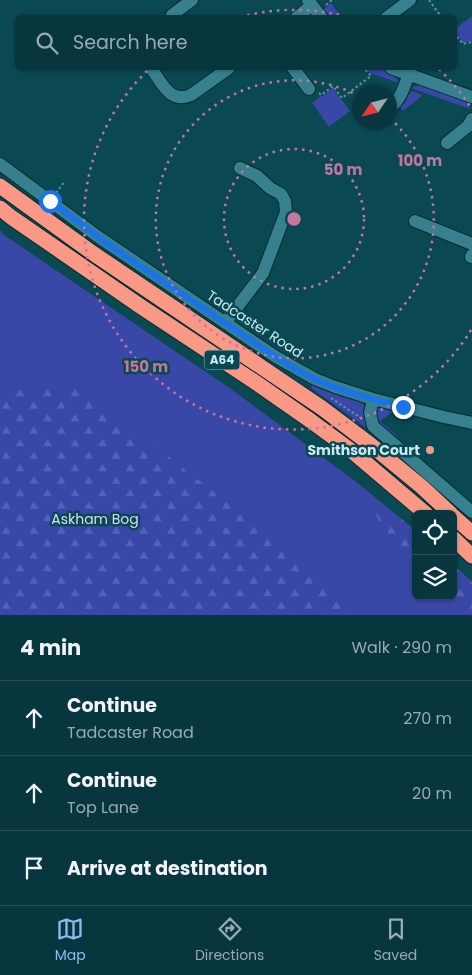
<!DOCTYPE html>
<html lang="en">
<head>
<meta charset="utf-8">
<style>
  body { margin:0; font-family:Poppins,sans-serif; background:#164149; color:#f1f3f6 }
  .controls { position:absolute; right:15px; bottom:15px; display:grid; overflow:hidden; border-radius:8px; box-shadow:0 1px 4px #0004 }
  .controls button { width:45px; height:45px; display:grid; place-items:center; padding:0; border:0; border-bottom:1px solid #295058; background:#08363e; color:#f1f3f6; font:25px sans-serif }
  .compass { position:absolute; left:352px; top:85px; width:45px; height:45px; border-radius:50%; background:#08363e; box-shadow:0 1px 4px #0004; rotate:235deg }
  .stop { position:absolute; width:15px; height:15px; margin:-11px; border:4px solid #1a73e8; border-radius:50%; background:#fff }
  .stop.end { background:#1a73e8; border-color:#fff; box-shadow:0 1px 5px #0008 }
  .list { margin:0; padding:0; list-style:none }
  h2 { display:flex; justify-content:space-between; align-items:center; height:65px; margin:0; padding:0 20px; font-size:21px }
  h2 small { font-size:16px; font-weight:400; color:#98abb0 }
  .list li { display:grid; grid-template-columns:32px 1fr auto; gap:15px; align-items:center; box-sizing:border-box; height:75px; padding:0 20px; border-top:1px solid #295058 }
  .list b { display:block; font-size:19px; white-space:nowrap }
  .list p { margin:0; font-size:16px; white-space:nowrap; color:#98abb0 }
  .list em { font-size:16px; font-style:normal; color:#98abb0 }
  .icon { flex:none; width:28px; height:28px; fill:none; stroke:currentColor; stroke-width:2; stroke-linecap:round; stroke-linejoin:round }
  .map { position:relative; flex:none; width:472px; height:615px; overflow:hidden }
  .search { position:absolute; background:#08363e; box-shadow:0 1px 4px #0004; left:15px; right:15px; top:15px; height:55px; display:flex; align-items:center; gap:12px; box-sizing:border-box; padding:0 18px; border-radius:8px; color:#98abb0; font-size:19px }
  .sheet { height:290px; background:#08363e }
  nav { display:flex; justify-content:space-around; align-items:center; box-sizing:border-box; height:70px; border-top:1px solid #295058; background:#08363e; font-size:14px; color:#98abb0 }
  nav a { display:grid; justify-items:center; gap:2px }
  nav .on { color:#90b9f0 }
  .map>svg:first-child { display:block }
</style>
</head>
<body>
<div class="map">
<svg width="472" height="615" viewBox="0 0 472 615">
  <defs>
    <pattern id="forest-firs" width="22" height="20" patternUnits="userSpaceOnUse" patternTransform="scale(1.25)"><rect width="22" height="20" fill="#3947a7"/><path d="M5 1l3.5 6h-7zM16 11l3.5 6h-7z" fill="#5462b4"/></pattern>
  </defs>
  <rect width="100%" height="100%" fill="#0a4852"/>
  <path fill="#3947a7" d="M331,3l10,14h-13l-6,-7z
    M472,16v25l-9,2 -8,-12v-2z
    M366,68c12,-1 27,3 33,15l-29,-10z
    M422,84l41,15 5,5 2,5 -59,-21z
    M333,88l17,23 -21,16 -17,-24z
    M412,91l11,4 -20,16 -3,-4 6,-6 2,-6z
    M0,230l4,5 227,154 120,89 63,51 2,2v65h37v-31l19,17v33h-472z
    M313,382l17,8 33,13 8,28 -60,-43z
    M380,406l14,5 -14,10 19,17h-4c-10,-8 -22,-16 -18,-30z"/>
  <path fill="url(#forest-firs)" d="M78,385l174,137 18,2 13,24 72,67h-355v-223z
    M351,478l65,53v31l-25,-24z
    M453,565l19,17v33h-3l-19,-19h3z"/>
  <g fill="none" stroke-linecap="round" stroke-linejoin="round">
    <defs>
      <path id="minor" d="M308,0l14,18
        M172,15l20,-15
        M296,18l16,-13
        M386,18l24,-18
        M151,68c11,15 19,36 40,27l38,-27
        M293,68l16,21
        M391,68l81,29
        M390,108c11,-9 14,-21 19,-34
        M447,143l21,-17 4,-7
        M0,164l97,72 179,121 39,22 20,8 38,12 71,18 28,6
        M415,221l57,23
        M471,257l1,-2
        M225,323l38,-50 23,-61 -1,-11 -4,-7 -11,-6 -13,-12 -17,-8
        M373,399l-3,14 3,13 99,86"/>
      <path id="highway" d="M0,186l94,68 228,154 49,37 51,42 29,27
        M0,208l11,9 129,89 115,76 56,39 42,31 73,62
        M453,516l19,17
        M453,538l19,18"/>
    </defs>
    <use href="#minor" stroke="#022c33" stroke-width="14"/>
    <use href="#highway" stroke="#022c33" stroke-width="17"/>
    <path stroke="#5f919a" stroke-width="2" stroke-dasharray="2.5 2.5" stroke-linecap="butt" d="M429,0l13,18
      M326,5l6,-5
      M454,33l9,11 9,-2
      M319,93l2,2 12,-9 9,12 29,-22 -7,-8
      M56,193l9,-12
      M331,398l30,20"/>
    <use href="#minor" stroke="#37818f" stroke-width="12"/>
    <use href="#highway" stroke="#f99985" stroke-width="15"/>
  </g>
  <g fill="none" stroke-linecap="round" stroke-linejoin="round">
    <path stroke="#1a73e8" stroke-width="6" d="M50,201l62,46 164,110c14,8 27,17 41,23 27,12 57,20 86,27"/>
  </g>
  <g fill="none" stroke="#c4769e" stroke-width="2.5" stroke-dasharray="2.5 5">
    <circle cx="294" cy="219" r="70"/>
    <path d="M390 118A139 139 0 1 1 359 96"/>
    <path d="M471 330A209 209 0 1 1 149 69M240 17A209 209 0 0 1 348 17M439 69A209 209 0 0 1 471 108"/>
  </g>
  <circle fill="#f49d8c" stroke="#0a4852" stroke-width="2" cx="430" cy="450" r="5"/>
  <g text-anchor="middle" stroke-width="5" stroke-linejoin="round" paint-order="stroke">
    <rect fill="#0a4852" stroke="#8eb9c1" stroke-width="1" x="204.5" y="350.5" width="35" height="19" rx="4"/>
    <g font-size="12" font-weight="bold" fill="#c7eaf1">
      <text x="222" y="364">A64</text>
    </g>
    <g font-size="14" fill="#c7eaf1" stroke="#0a4852">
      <text transform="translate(255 324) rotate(33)" y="5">Tadcaster Road</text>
    </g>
    <g font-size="14" font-weight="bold" fill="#c7eaf1" stroke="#0a4852" text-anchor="end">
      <text x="420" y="455">Smithson Court</text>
    </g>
    <g font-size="14" fill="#d4dcf8" stroke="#0a4852">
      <text x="95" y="524">Askham Bog</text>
    </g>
  </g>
  <circle cx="294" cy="219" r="8" fill="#c4769e" stroke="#0a4852" stroke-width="2.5"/>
  <g font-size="15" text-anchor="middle" font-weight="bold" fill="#c4769e" stroke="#0a4852" stroke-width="5" stroke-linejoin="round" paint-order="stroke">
    <text x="420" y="166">100 m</text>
    <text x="343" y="175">50 m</text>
    <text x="146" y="372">150 m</text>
  </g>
</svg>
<div class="controls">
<button><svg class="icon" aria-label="locate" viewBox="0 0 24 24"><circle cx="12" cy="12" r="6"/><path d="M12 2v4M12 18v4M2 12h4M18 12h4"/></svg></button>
<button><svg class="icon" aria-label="layers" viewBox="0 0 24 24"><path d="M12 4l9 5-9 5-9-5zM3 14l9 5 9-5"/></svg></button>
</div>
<svg class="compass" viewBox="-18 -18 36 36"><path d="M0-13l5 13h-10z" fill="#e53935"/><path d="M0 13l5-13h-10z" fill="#98abb0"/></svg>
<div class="stop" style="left:50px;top:201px"></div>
<div class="stop end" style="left:403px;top:407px"></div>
<div class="search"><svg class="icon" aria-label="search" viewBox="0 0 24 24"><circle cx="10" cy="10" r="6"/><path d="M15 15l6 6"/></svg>Search here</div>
</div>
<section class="sheet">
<h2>4 min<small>Walk · 290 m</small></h2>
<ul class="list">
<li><svg class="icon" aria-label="ahead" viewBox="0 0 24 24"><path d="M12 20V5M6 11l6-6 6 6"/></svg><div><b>Continue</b><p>Tadcaster Road</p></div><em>270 m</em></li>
<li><svg class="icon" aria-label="ahead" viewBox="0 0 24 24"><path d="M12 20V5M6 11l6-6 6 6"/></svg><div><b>Continue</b><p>Top Lane</p></div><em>20 m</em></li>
<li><svg class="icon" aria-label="arrive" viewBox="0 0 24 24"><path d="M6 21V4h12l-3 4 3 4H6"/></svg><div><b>Arrive at destination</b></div></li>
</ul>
</section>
<nav>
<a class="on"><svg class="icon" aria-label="map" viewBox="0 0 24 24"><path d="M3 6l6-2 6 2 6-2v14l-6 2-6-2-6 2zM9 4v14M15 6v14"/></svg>Map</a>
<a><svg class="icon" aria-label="directions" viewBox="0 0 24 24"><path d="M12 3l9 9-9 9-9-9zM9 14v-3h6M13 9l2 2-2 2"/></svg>Directions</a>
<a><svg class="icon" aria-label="saved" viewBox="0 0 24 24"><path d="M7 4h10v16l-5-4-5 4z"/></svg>Saved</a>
</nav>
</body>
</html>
